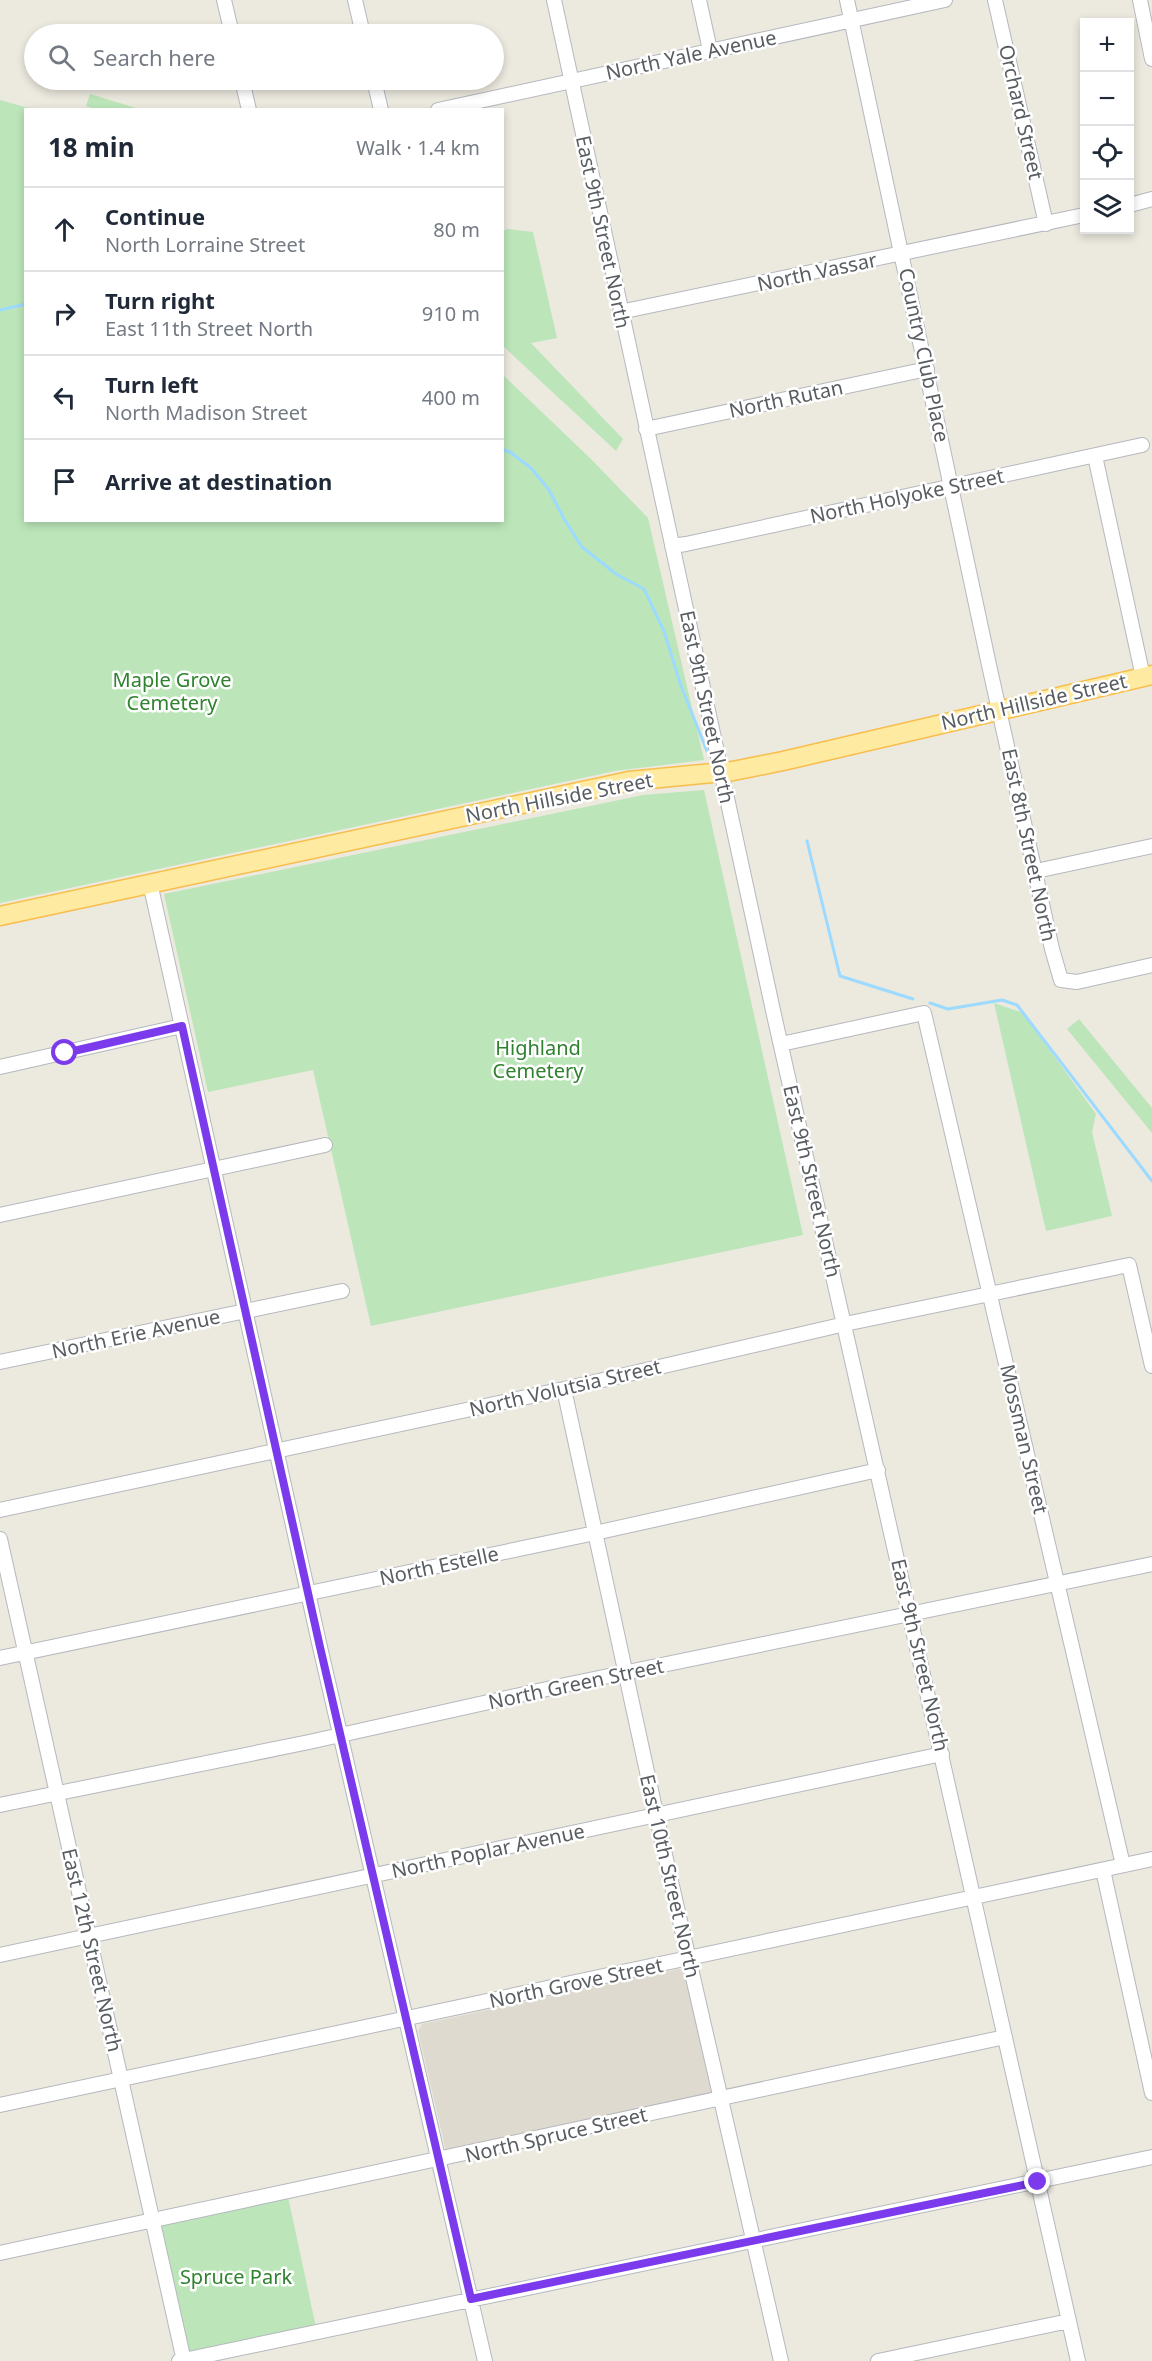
<!DOCTYPE html>
<html lang="en">
<head>
<meta charset="utf-8">
<style>
  body { margin:0; font-family:"Noto Sans",sans-serif; background:#f2f2f3; color:#1f2937 }
  .controls { position:absolute; right:18px; top:18px; display:grid; overflow:hidden; border-radius:0px; box-shadow:0 3px 9px #0003 }
  .controls button { width:54px; height:54px; display:grid; place-items:center; padding:0; border:0; border-bottom:2px solid #e0e1e3; background:#fff; color:#1f2937; font:30px sans-serif }
  .stop { position:absolute; width:18px; height:18px; margin:-14px; border:4px solid #7c3aed; border-radius:50%; background:#fff }
  .stop.end { background:#7c3aed; border-color:#fff; box-shadow:0 2px 6px #0008 }
  .list { margin:0; padding:0; list-style:none }
  h2 { display:flex; justify-content:space-between; align-items:center; height:78px; margin:0; padding:0 24px; font-size:26px }
  h2 small { font-size:20px; font-weight:400; color:#747a83 }
  .list li { display:grid; grid-template-columns:39px 1fr auto; gap:18px; align-items:center; box-sizing:border-box; height:84px; padding:0 24px; border-top:2px solid #e0e1e3 }
  .list b { display:block; font-size:22px; white-space:nowrap }
  .list p { margin:0; font-size:20px; white-space:nowrap; color:#747a83 }
  .list em { font-size:20px; font-style:normal; color:#747a83 }
  .icon { flex:none; width:33px; height:33px; fill:none; stroke:currentColor; stroke-width:2; stroke-linecap:round; stroke-linejoin:round }
  .map { position:relative; flex:none; width:1152px; height:2361px; overflow:hidden }
  .search { position:absolute; background:#fff; box-shadow:0 3px 9px #0003; left:24px; top:24px; width:480px; height:66px; display:flex; align-items:center; gap:15px; box-sizing:border-box; padding:0 21px; border-radius:33px; color:#747a83; font-size:22px }
  .panel { position:absolute; background:#fff; box-shadow:0 3px 9px #0003; left:24px; top:108px; width:480px; height:414px; border-radius:0px }
  .map>svg:first-child { display:block }
</style>
</head>
<body>
<div class="map">
<svg width="1152" height="2361" viewBox="0 0 1152 2361">
  <rect width="100%" height="100%" fill="#ece9df"/>
  <path fill="#dfdad0" d="M679,1969l7,3 27,121 -267,58 -28,-120 4,-7z"/>
  <path fill="#bce6b9" d="M90,94l49,15h-44l-9,-3z
    M0,100l32,9 -6,1v410h476l1,-145 88,84 57,59 56,242 -89,11 -615,132z
    M507,229l26,3 24,106 -26,5 92,96 -7,12 -113,-105 -1,-114z
    M704,790l99,445 -432,91 -58,-256 -105,22 -44,-198 479,-99z
    M994,1003l29,10 73,101 -4,18 20,84 -66,15z
    M1079,1019l73,89v25l-85,-104z
    M287,2192l30,140 -133,28 -31,-140z"/>
  <g fill="none" stroke-linecap="round" stroke-linejoin="round">
    <path stroke="#9cdaff" stroke-width="3" d="M0,310l26,-6
      M502,449l8,3 21,16 18,22 15,29 18,28 34,27 28,15 20,42 17,55 26,65
      M807,841l33,135 73,23
      M930,1003l18,6 54,-9 15,5 135,176"/>
    <defs>
      <path id="minor" d="M224,0l8,34
        M355,0l8,34
        M554,0l220,1015 304,1346
        M699,0l11,50
        M847,0l142,665 63,284 9,31 16,2 75,-17
        M995,0l51,224
        M1140,0l12,59
        M242,80l7,30
        M374,80l7,30
        M438,110l507,-110
        M1130,205l22,-6
        M620,312l464,-97
        M646,429l281,-60
        M1095,456l48,221
        M672,546l14,-2 456,-99
        M1036,871l116,-25
        M150,883l170,764 165,714
        M781,1044l143,-31 199,852
        M0,1067l182,-41
        M0,1215l325,-70
        M0,1362l342,-71
        M564,1389l103,475 114,497
        M0,1510l564,-121 281,-65 284,-59 23,101
        M0,1539l184,822
        M0,1658l595,-125 283,-63
        M0,1805l309,-63 256,-57 587,-121
        M1103,1870l49,223
        M0,1955l942,-201
        M0,2105l1152,-246
        M0,2253l1005,-216
        M179,2361l973,-204
        M878,2361l191,-40"/>
      <path id="major" d="M0,916l629,-135 104,-10 50,-10 369,-86"/>
    </defs>
    <use href="#minor" stroke="#b5b8bd" stroke-width="16"/>
    <use href="#major" stroke="#f9bd4b" stroke-width="21"/>
    <use href="#minor" stroke="#fff" stroke-width="14"/>
    <use href="#major" stroke="#ffeaa1" stroke-width="18"/>
  </g>
  <g fill="none" stroke-linecap="round" stroke-linejoin="round">
    <path stroke="#7c3aed" stroke-width="8" d="M65,1053l117,-27 138,621 151,652 567,-117"/>
  </g>
  <g text-anchor="middle" stroke-width="5" stroke-linejoin="round" paint-order="stroke">
    <g font-size="20" fill="#585d61" stroke="#fff">
      <text transform="translate(691 55) rotate(-12)" y="7">North Yale Avenue</text>
      <text transform="translate(1021 112) rotate(77)" y="7">Orchard Street</text>
      <text transform="translate(603 232) rotate(78)" y="7">East 9th Street North</text>
      <text transform="translate(817 272) rotate(-12)" y="7">North Vassar</text>
      <text transform="translate(924 355) rotate(78)" y="7">Country Club Place</text>
      <text transform="translate(786 399) rotate(-12)" y="7">North Rutan</text>
      <text transform="translate(907 496) rotate(-12)" y="7">North Holyoke Street</text>
      <text transform="translate(1034 702) rotate(-13)" y="7">North Hillside Street</text>
      <text transform="translate(707 707) rotate(78)" y="7">East 9th Street North</text>
      <text transform="translate(559 798) rotate(-11)" y="7">North Hillside Street</text>
      <text transform="translate(1029 845) rotate(78)" y="7">East 8th Street North</text>
      <text transform="translate(812 1181) rotate(77)" y="7">East 9th Street North</text>
      <text transform="translate(136 1334) rotate(-12)" y="7">North Erie Avenue</text>
      <text transform="translate(565 1388) rotate(-13)" y="7">North Volutsia Street</text>
      <text transform="translate(1024 1439) rotate(77)" y="7">Mossman Street</text>
      <text transform="translate(439 1566) rotate(-12)" y="7">North Estelle</text>
      <text transform="translate(920 1655) rotate(77)" y="7">East 9th Street North</text>
      <text transform="translate(576 1684) rotate(-12)" y="7">North Green Street</text>
      <text transform="translate(488 1851) rotate(-12)" y="7">North Poplar Avenue</text>
      <text transform="translate(670 1876) rotate(77)" y="7">East 10th Street North</text>
      <text transform="translate(92 1950) rotate(77)" y="7">East 12th Street North</text>
      <text transform="translate(576 1983) rotate(-12)" y="7">North Grove Street</text>
      <text transform="translate(556 2135) rotate(-13)" y="7">North Spruce Street</text>
    </g>
    <g font-size="20" fill="#2f822e" stroke="#fff">
      <text x="172" y="687">Maple Grove<tspan x="172" dy="23">Cemetery</tspan></text>
      <text x="538" y="1055">Highland<tspan x="538" dy="23">Cemetery</tspan></text>
      <text x="236" y="2284">Spruce Park</text>
    </g>
  </g>
</svg>
<div class="controls">
<button>+</button>
<button>−</button>
<button><svg class="icon" aria-label="locate" viewBox="0 0 24 24"><circle cx="12" cy="12" r="6"/><path d="M12 2v4M12 18v4M2 12h4M18 12h4"/></svg></button>
<button><svg class="icon" aria-label="layers" viewBox="0 0 24 24"><path d="M12 4l9 5-9 5-9-5zM3 14l9 5 9-5"/></svg></button>
</div>
<div class="stop" style="left:65px;top:1053px"></div>
<div class="stop end" style="left:1038px;top:2182px"></div>
<div class="search"><svg class="icon" aria-label="search" viewBox="0 0 24 24"><circle cx="10" cy="10" r="6"/><path d="M15 15l6 6"/></svg>Search here</div>
<section class="panel">
<h2>18 min<small>Walk · 1.4 km</small></h2>
<ul class="list">
<li><svg class="icon" aria-label="ahead" viewBox="0 0 24 24"><path d="M12 20V5M6 11l6-6 6 6"/></svg><div><b>Continue</b><p>North Lorraine Street</p></div><em>80 m</em></li>
<li><svg class="icon" aria-label="right" viewBox="0 0 24 24"><path d="M7 20v-9h11M14 6l5 5-5 5"/></svg><div><b>Turn right</b><p>East 11th Street North</p></div><em>910 m</em></li>
<li><svg class="icon" aria-label="left" viewBox="0 0 24 24"><path d="M17 20v-9H6M10 6l-5 5 5 5"/></svg><div><b>Turn left</b><p>North Madison Street</p></div><em>400 m</em></li>
<li><svg class="icon" aria-label="arrive" viewBox="0 0 24 24"><path d="M6 21V4h12l-3 4 3 4H6"/></svg><div><b>Arrive at destination</b></div></li>
</ul>
</section>
</div>
</body>
</html>
